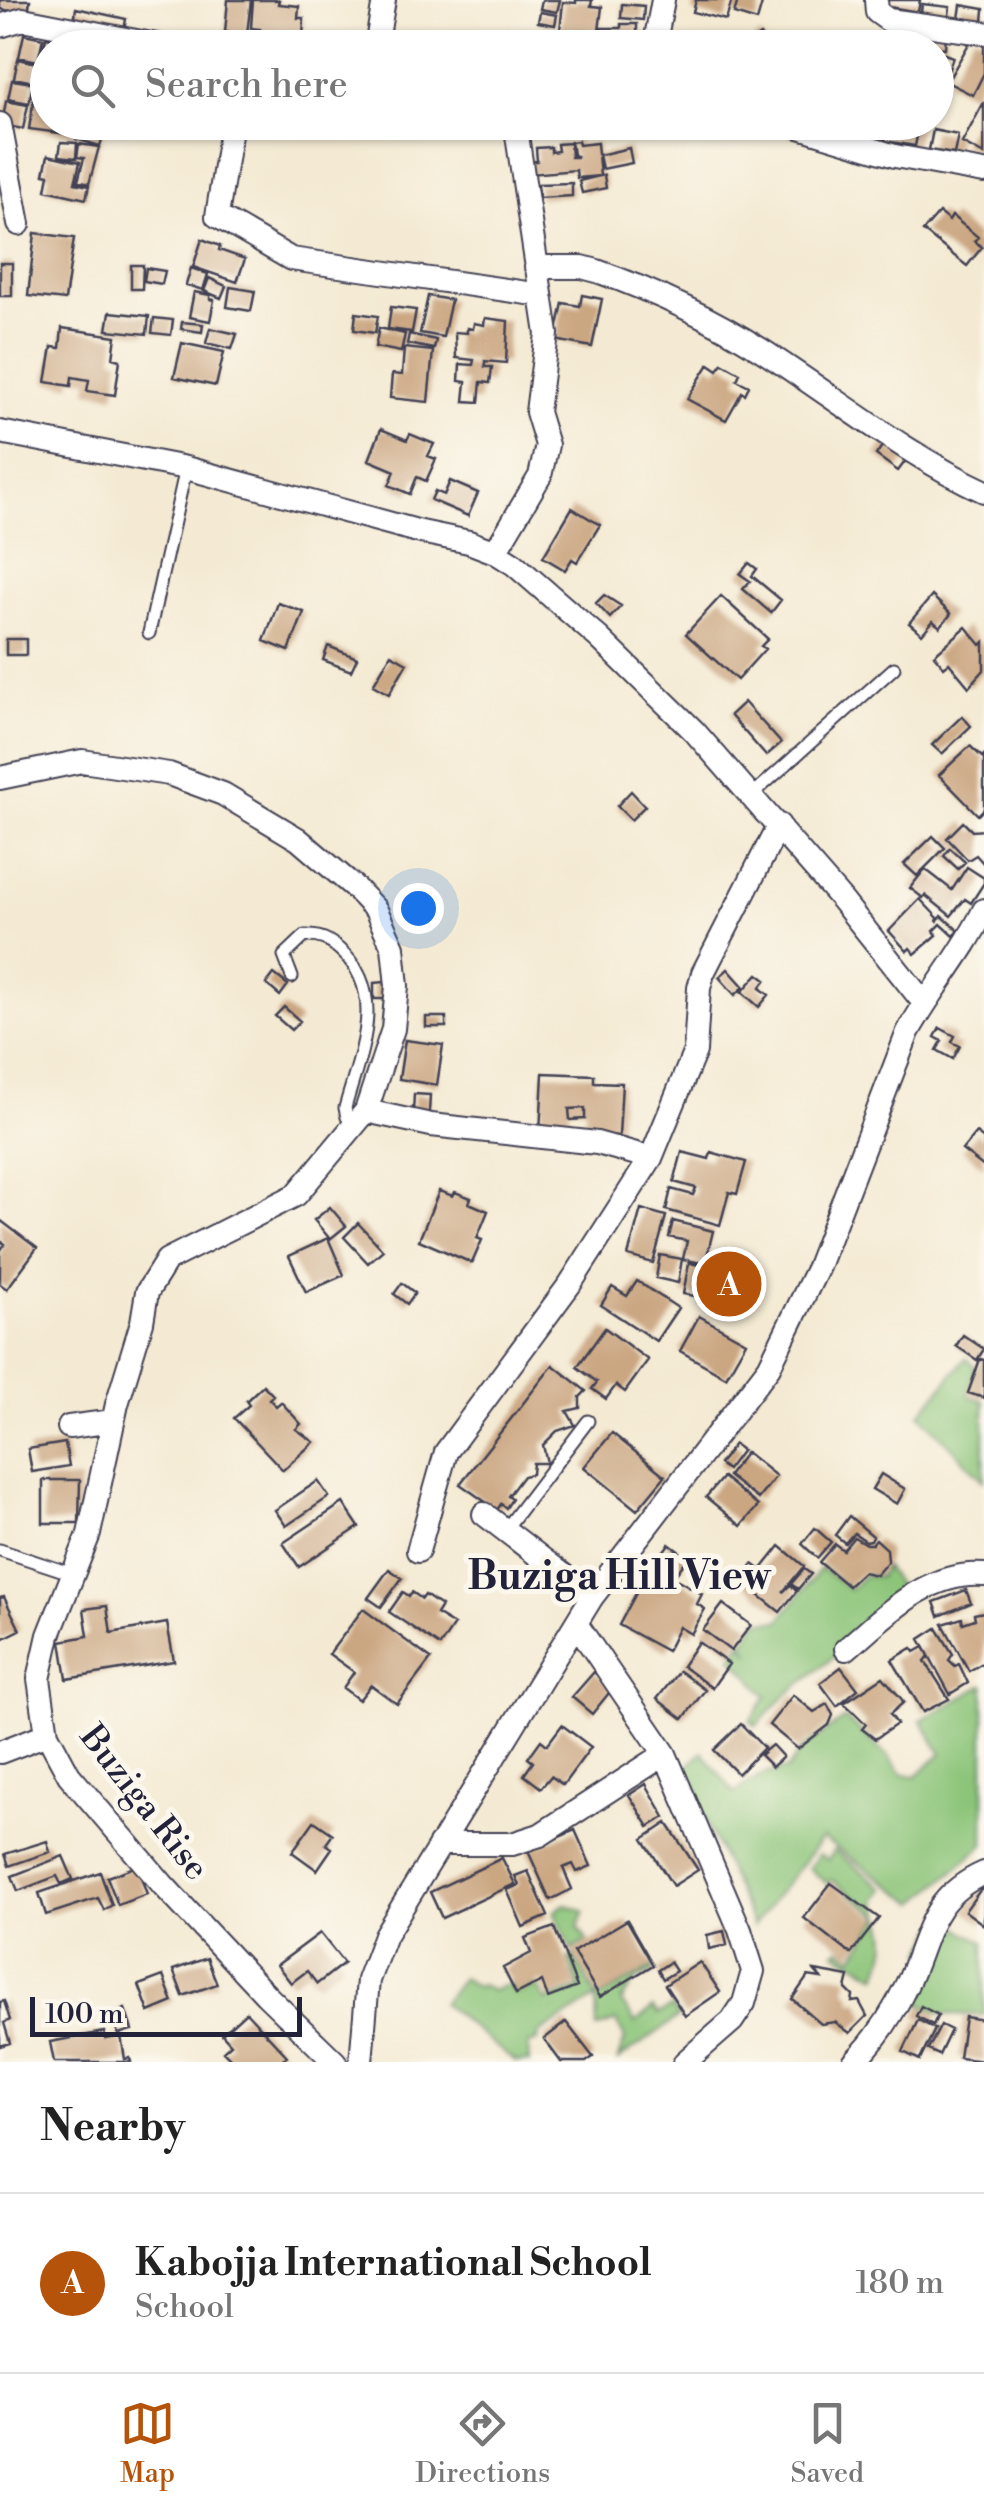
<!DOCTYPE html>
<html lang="en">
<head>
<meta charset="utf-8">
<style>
  body { margin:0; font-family:"Libre Bodoni",serif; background:#f6f6f6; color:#222 }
  .scale { position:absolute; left:30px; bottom:25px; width:272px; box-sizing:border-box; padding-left:10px; border:5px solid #22223b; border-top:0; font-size:28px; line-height:35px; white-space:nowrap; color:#22223b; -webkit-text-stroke:8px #fbf7ec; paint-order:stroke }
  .you { position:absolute; left:418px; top:908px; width:35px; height:35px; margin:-25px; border:8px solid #fff; border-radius:50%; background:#1a73e8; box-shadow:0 0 0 15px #1a73e833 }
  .badge { display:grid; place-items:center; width:65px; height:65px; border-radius:50%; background:#b45309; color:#fff; font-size:32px; font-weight:700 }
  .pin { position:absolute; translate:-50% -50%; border:5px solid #fff; box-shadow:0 2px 10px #0006 }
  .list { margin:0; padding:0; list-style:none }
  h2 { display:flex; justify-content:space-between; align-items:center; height:130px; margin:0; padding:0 40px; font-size:42px }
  h2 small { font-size:32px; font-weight:400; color:#767676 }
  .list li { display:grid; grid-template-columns:65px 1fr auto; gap:30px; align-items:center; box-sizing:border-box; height:180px; padding:0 40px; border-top:2px solid #e0e0e0 }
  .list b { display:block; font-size:38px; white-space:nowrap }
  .list p { margin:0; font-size:32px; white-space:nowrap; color:#767676 }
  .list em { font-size:32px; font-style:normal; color:#767676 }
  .icon { flex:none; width:55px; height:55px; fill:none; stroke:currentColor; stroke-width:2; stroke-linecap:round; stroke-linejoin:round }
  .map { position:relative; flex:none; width:984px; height:2062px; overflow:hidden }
  .search { position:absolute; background:#fff; box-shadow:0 2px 8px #0004; left:30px; right:30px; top:30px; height:110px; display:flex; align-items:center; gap:25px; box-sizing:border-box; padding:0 35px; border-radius:55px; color:#767676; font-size:38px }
  .sheet { height:310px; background:#fff }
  nav { display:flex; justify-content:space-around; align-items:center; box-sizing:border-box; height:140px; border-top:2px solid #e0e0e0; background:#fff; font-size:28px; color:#767676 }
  nav a { display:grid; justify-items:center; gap:5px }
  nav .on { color:#b45309 }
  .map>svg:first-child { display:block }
</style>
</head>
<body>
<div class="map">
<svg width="984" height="2062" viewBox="0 0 984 2062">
  <rect width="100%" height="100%" fill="#fbf7ec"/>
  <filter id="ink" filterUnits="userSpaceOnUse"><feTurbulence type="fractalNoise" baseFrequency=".01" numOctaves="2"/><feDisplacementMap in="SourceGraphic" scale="20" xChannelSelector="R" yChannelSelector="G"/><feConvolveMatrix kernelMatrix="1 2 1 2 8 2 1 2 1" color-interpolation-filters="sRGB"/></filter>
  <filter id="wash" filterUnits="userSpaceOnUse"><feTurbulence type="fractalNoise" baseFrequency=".0048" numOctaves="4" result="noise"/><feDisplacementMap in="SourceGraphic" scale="40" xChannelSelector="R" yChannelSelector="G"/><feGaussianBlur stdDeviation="2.25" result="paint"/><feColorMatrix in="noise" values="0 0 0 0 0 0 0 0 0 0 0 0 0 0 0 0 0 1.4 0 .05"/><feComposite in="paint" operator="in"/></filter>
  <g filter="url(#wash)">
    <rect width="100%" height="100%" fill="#f4ead3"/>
    <path fill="#8bc478" stroke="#56735a" stroke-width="2.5" d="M966,1358l9,8 -6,30 15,5v80l-64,-67z
      M885,1567l22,31 -122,98 -29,30 -6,-5 17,-25 -35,-39 9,-14 10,11 -8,-11 15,-22h21l42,-53 29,22 14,-15 15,2z
      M984,1685v160l-68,58 -94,-65 -69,88 -70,-156 20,-18 31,41 30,-19 24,-5 12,-18 45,-33 42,37 15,19 14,2 26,-22 -21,-34z
      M834,1850l51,39 -9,11c12,34 16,41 2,75l-43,-23 5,-3 13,8 28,-41 -49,-36 -6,3 -17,-15 10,-14 9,6z
      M565,1904l20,8 -7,15 9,14 -15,9 -18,-38z
      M943,1916l23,17 18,8v74l-42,-1 -29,-14 7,-20 12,1 4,-16 -13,-13z
      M573,1955l24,42 -58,37 -1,7 -10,3 1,18h-14l-73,-59 20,-25 14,9 4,-2 12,6 17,-7 6,10 22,-8 9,15 34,-12 -11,-30z
      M653,1967v5l-19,10 -13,19 14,22 18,-15 5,6 14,-7 7,10 -61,43 7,-22 -9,-17 -19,7 -1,-28z"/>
    <g id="blocks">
      <path fill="#caa681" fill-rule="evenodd" d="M0,0h30l-2,14 -28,-5z
        M228,0h23l-4,34 -22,-2z
        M253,0h26l-1,4 21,2 -1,12h6l-1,20 -17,-1 -1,9 -27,-3 2,-14 -9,-1z
        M542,0h18l-3,12 -17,-3z
        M576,0h16l-1,6 11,1 -4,32 -13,-1 1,-4 -26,-3 3,-29 13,1z
        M696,0h36l-6,20 -33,-8z
        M738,0h25l-6,21 -23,-7z
        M885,0h35l-2,12 -34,-6z
        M622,4l22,2 -1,14 -22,-2z
        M922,4l28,3 -2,17 -28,-3z
        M961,5l23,4 -1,13 -24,-3z
        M76,8l50,11 -2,12 -50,-10z
        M540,12l17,3 -2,10 -17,-3z
        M621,24h16v9h8v15h-44v-20h20z
        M918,31l28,5 -1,12 -28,-2z
        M24,34l19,4 -5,23 -19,-4z
        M760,35l6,8 11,5h-35z
        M974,35l10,4v34l-11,22 -26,-13z
        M547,36l48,10v2h-50z
        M46,37l23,4 -2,7h-19v26l-10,-2z
        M936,51l17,6 -12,34 -5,-2z
        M18,59l19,4 -4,19 -19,-4z
        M12,80l21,3 -4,20 -21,-4z
        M35,91l13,1v30h29l-2,13 -46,-6z
        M6,101l22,4 -5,24 -21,-4z
        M984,102v53l-22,-12z
        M81,122h26l-7,24 -24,-7z
        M862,122l20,3 -4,17 -20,-5z
        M888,122h32l-5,24 -30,-5z
        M933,130l25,5 -4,19 -25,-4z
        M578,141l1,4 18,-2 3,33 -23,2 -1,-8 -46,4 -1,-12 8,-1 -1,-13 15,-1v5l7,-1 -1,-7 13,-1 1,14h7l-5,-2 -2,-13z
        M61,142l16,1 -1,15 -17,-2z
        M79,144l20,3 -10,37 -11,-3 6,-23 -7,-1z
        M629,148l3,15 -30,6 -3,-14z
        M48,155l32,7 -5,21 14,3 -3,13 -40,-9 3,-15 -5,-1z
        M604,175l2,13 -24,5 -3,-12z
        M572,183v13l-33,2 -1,-14z
        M939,213l10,8 3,-5 26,21 -4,4 8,6 -15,19 -44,-35z
        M35,233l39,5 -9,62 -37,-4z
        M202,239l18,7 -1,4 26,9 -8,23 -44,-15z
        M0,263h12v33h-12z
        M131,265h12l-1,24h-11z
        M146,268l19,3 -3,13 -18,-3z
        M191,268l17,6 -5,16 -17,-5z
        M209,278l17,8 -5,12 -17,-7z
        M230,287l25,4 -4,20 -24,-4z
        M194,292l16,3v4l4,1 -4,21 -21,-4z
        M582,295l20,4 -10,48 -37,-7 8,-37 17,3z
        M428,296l23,4 -8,37 -23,-4z
        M391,307l25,3 -4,22 -24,-3z
        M110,312l39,4 -2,18 -40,-4z
        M356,313l22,3 -3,17 -21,-3z
        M154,318l19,2 -2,15 -19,-2z
        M485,318l23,3 -2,42 -21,-2v6h7l-2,16 -9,-1 -2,20 -15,-1 2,-19 -7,-1 1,-17 13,1 1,-5 -18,-2 -1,-26 12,1v-5l6,1 1,-6 10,2z
        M182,322l21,2 -1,8 -21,-3z
        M62,328l54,8 -3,22 7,2 -5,35 -28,-4 2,-11 -17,-3 -1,9 -25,-4 6,-35 8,1z
        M210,328l27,6 -5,15 -26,-6z
        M379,328l26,6 -4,18 -26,-5z
        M409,334l27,6 -2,9 -27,-5z
        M182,343l42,9 -8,34 -42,-9z
        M404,348l29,3 -5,51 -38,-4 2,-24 10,1z
        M722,363l18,10 -3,7 12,6 -4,8 -3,-2 -16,28 -39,-21 22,-35 9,6z
        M381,429l26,11 3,-6 24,10 -6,12 8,3 -10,22 -9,-4 -7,17 -21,-9 6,-14 -26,-11z
        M884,443l23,16 -9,12 -22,-16z
        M450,481l28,12 -10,23 -37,-16 4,-9 9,4z
        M572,508l28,17 -23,37 -5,-3 -7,11 -22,-13z
        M749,563l8,6 -5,7 29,24 -10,13 -28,-24 7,-8 -10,-7z
        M604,595l17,11 -11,12 -14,-15z
        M721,596l47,43 -7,7 4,3 -28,31 -51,-46z
        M932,596l19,18 -11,13 -7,-6 -11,13 -13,-11z
        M278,603l26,9 -15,39 -25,-10z
        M966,627l15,18 3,-3v28l-15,17 -20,-24 -5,4 -10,-12z
        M6,639h20v16h-20z
        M328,646l29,12 -6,13 -28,-11z
        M391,654l16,9 -18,31 -16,-9z
        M744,702l37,41 -15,13 -36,-41z
        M962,716l9,10 -29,28 -10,-9z
        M970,746l12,11 2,-2v54l-6,6 -39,-40z
        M631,791l14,15 -14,14 -14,-14z
        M963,822l9,9 12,-1v34l-8,-9 -8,5 -21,-22z
        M933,836l12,12 -28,28 -13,-12z
        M950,848l15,14 -7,7 -14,-13z
        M967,867l17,11v5l-13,20 -6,-4 -14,17 -26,-21 -2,3 -13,-10 15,-19 27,21z
        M920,899l18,19 -1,4 5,-6 17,15 -5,5 -13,-12 -7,7 3,4 -22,19 -5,-6 -3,3 -18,-20z
        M728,969l16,18 -9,8 -16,-18z
        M274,974l14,11 -8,11 -14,-12z
        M758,974l8,6 -6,8 9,7 -10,12 -17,-15z
        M385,982v17h-11v-16z
        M284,1007l16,14 -9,9 -16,-14z
        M426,1017h20v10h-20z
        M940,1028l15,8 -3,6 8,4 -7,13 -16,-9 5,-9 -7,-4z
        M405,1040l38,5 -6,40 -38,-6z
        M543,1073l51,2v7l28,1 -3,53 -79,-3zM585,1108v11l-15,1 -1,-11z
        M414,1094l16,1 -1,18 -16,-1z
        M976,1133l8,6v28l-22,-17z
        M682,1152l27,7 2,-7 35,10 -9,32 -8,-2 -9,33 -54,-15 5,-21 22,6 3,-7 -22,-6z
        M439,1191l14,5 2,-4 16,6 -2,5 19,8 -11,27 5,2 -10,23 -53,-23z
        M330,1207l16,19 -16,13 -16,-19z
        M641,1209l25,7 -13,47 -25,-7z
        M0,1220l37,28 -30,41 -7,-5v-33l5,-7 -5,-3z
        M673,1221l40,10 -8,33 -22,-5 4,-18 -18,-4z
        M358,1223l25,27 -15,13 -24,-26z
        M328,1238l16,37 -38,17 -17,-36z
        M660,1255l22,4 -4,24 -22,-5z
        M689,1263l28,5 -6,31 -28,-5z
        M637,1281l41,27 -22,33 -55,-36 11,-18 15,9z
        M402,1283l13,10 -8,11 -13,-10z
        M699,1316l47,26 -20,35 -46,-26z
        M605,1328l43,32 -23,32 -9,-7 -10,14 -14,-10 5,-7 -20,-15z
        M963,1335l21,14 -7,11 -21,-14z
        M980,1359l4,1v38l-16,-5z
        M553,1365l33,26 -6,6v11l-13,3 8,14 -18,6 -14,14 4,18h-14l-1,11 -9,2 -15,20 4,3 -6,9 -5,-4 -4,6 -37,-26z
        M263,1385l10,10 -4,4 7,7 5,-4 20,22 -5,5 18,13 -31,28 -49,-52 15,-13 -3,-4z
        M612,1433l53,43 -28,34 -53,-43z
        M65,1443l4,23 -37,6 -4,-23z
        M734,1444l8,6 -15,20 -8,-6z
        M746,1452l30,24 -18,23 -30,-23z
        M881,1474l24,15 -8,15 -25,-15z
        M723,1477l35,29 -17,20 -35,-29z
        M43,1480h37l-1,43h-36z
        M318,1481l11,16 -43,29 -11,-16z
        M343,1503l16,24 -60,40 -16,-24z
        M849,1516l24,20 -2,4 -5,1 -12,-8 -9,10 -10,-8z
        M815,1528l16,14 -14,16 -15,-14z
        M854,1537l12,7h6l4,-5 11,10 1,12 -12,14 -13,-3 -15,14 -29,-24 16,-18 8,6z
        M669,1544l19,14 -12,16 -19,-14z
        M780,1546l24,20 -21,26 7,-7 7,6 -17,21 -40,-32 13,-16 8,6z
        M389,1569l13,9 -21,29 -13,-9z
        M804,1569l7,5 -13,15 -7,-5z
        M648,1571l27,15 3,-6 24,14 -5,10 8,5 -14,25 -12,-7 -12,24 -48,-26z
        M966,1590l5,13 -32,13 -5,-14z
        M403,1592l6,4 3,-4 10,7 3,-4 16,11 -5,8 18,11 -14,21 -51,-34z
        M4,1597l16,33 -20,10v-42z
        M723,1604l28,21 -20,26 -28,-21z
        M107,1606l4,27 56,-10 7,38 -107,18 -6,-38 27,-5 -4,-27z
        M363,1609l68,50 -34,45 -26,-19 -12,15 -16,-12 11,-16 -25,-18z
        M984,1612v50l-15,9 -26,-47 19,-6 1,5 12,-4 -1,-5z
        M937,1628l16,26 -4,6 6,6 4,-2 9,19 -18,11 -30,-55z
        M698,1642l31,22 -17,24 -30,-22z
        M924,1647l5,9 -4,5 24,38 -26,13 -31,-52 20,-12 3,4z
        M841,1667l17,22 -21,17 -17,-23z
        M679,1671l26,19 -22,29 -26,-20z
        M594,1672l19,16 -21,26 -20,-17z
        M883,1677l21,25 -14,12 7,10 -22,15 -13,-10 4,-5 -22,-21z
        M793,1695l21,17 13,-8 6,11 -4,10 -31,24 -29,-24z
        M741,1724l23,24 -26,26 -24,-24z
        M562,1725l29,22 -28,38 -12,-9 -10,12 -17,-13 9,-13 -5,-4 13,-18 6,5z
        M772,1745l11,12 -11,10 -12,-12z
        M646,1784l19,33 -16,10 -20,-32z
        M314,1821l19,13 -7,10 6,4 -15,22 -25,-18z
        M667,1823l31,47 -25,16 -30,-47z
        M575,1830l16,36 -14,6 -4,-8 -10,4 9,21 -22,11 -22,-49z
        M47,1841l3,11 -41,14 -4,-12z
        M63,1856l10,23 -12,5 -4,-8 -39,15 -6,-15z
        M502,1858l13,26 -73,34 -12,-26z
        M137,1866l10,28 -29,11 -11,-28z
        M528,1871l20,45 -25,11 -16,-37 12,-5 -4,-9z
        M100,1872l12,33 -8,5 -6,-12 -52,17 -7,-22z
        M831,1883l48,35 -28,36 -47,-36z
        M981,1889l3,2v34l-19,-14z
        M627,1920l26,45 -53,32 -27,-45z
        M554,1927l23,60 -29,11 -6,-17 -26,13 -13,-26 28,-15 -6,-15z
        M724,1931l3,14 -18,4 -2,-14z
        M320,1933l24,30 -27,21 -10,-13 -16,12 -14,-18z
        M207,1958l10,26 -34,12 -10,-26z
        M670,1962l6,9 -13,8 -5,-9z
        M700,1962l20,30 -35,24 -20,-31z
        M815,1971l34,6 -3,12 7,7 -1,6 7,-1 8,15 -17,17 -15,-11 -14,2 -29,-25 16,-23 13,2z
        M163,1976l10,26 -24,10 -10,-27z
        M4,2001l6,19 -6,3 6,20 -10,3v-44z
        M921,2006l17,9 -5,10 -17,-9z
        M125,2009l7,21 -14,4 -6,-20z
        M246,2012l41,44 -6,6h-47l-11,-11 8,-7 -9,-10z
        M965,2017l19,3v41l-25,-3z
        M918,2020l17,9 -15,31 -17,-8z
        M566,2022l27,35 -7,5h-25l-17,-23z
        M941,2025l10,5 -12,25 -11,-5z
        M104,2032l2,7 15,-3 4,23 5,-1 1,4h-77l-4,-20z"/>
    </g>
  </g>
  <g filter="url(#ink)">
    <use href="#blocks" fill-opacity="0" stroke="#424052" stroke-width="2.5"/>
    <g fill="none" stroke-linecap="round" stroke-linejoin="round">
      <defs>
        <path id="service" d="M149,633l37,-165
          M752,795l142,-127
          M292,977l-8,-21 21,-20c15,-1 24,4 35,14 49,43 19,106 5,158l2,9 9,6
          M505,1530l83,-109
          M0,1550l73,24"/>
        <path id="minor" d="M876,0l1,12 11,8 96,13
          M0,26l23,-7 149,29
          M376,48l8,-48
          M654,48l9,-48
          M232,122l-15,94 74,43 250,36
          M783,122l112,34 89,16
          M0,124l19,100
          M536,267h46l15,4c56,20 116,48 166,80 73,47 143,104 221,140
          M0,432l186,36 235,64 48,10 26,10 19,12 85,74 95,93 147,168 83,104
          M495,552l45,-76 7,-31 -10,-33 10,-78 -32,-212
          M0,778l82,-17 87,13 54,20 75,45 55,47 23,24 17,37 4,39 -4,43 -27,82 -70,84 -129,65 -20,32 -5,30 -25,82 -28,130 -40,101 -10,44 8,55 22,41 95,111 102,109 69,67
          M366,1111l65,14 166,18 54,15
          M69,1427l44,-6
          M484,1514l108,83
          M418,1551l28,-99 124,-168 81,-126 44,-107 4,-63 4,-15 76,-148
          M577,1625l88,129 75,176 13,41 -9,32 -12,18 -47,41
          M846,1649c39,-33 82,-79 138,-74
          M0,1752l47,-18
          M440,1844h72l28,-9 125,-81
          M361,2062l7,-82 17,-45 207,-338 177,-230 48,-98 91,-237c23,-42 55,-78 76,-122
          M854,2062c21,-21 40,-50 53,-78 22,-47 21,-86 77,-111"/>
      </defs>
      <use href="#service" stroke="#424052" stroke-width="15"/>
      <use href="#minor" stroke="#424052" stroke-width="26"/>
      <use href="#service" stroke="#fff" stroke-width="11"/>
      <use href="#minor" stroke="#fff" stroke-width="22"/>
    </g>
  </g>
  <g text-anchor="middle" stroke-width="10" stroke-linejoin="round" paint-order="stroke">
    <g font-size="35" fill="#22223b" stroke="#fbf7ec">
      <text transform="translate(145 1802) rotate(52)" y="12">Buziga Rise</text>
    </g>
    <g font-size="40" font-weight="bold" fill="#22223b" stroke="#fbf7ec">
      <text x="619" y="1589">Buziga Hill View</text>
    </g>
  </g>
</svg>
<div class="scale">100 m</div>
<div class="you"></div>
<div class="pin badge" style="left:729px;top:1284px">A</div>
<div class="search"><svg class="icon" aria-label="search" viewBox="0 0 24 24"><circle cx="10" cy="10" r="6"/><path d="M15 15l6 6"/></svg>Search here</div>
</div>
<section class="sheet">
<h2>Nearby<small></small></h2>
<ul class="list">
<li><span class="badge">A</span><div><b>Kabojja International School</b><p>School</p></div><em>180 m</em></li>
</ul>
</section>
<nav>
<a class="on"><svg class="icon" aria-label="map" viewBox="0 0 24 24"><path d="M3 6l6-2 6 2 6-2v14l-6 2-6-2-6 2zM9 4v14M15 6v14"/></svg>Map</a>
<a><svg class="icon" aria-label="directions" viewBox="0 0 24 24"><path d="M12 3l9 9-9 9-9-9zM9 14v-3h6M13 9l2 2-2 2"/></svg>Directions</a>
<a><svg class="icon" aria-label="saved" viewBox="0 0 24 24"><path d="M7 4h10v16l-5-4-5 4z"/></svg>Saved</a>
</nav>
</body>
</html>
